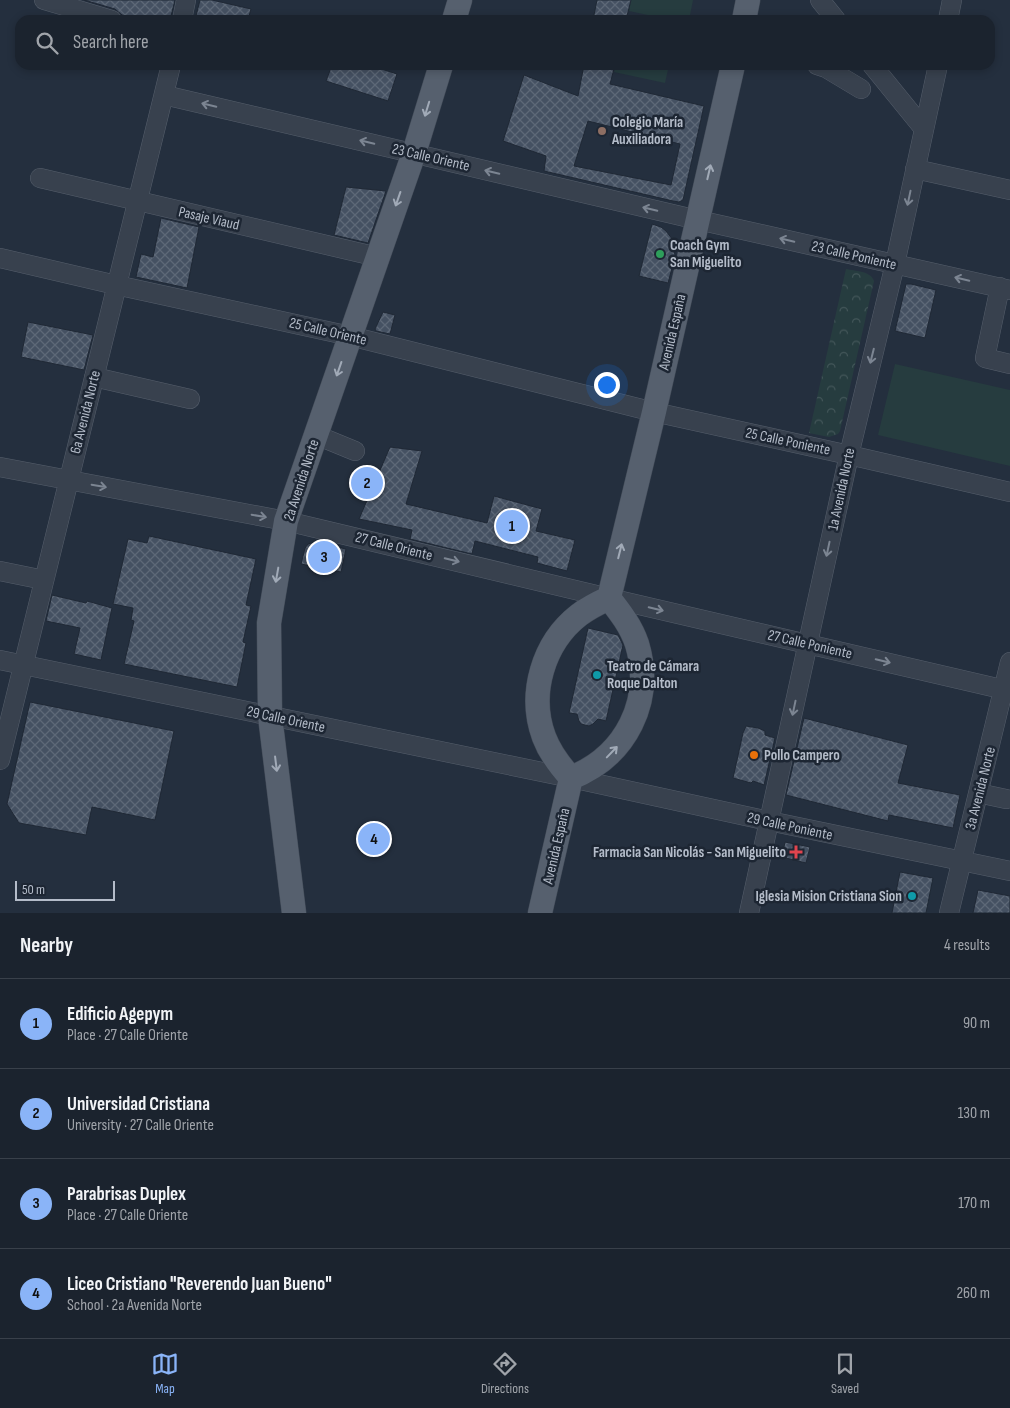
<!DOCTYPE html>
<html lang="en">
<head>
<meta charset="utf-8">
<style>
  body { margin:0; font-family:"Sofia Sans Condensed",sans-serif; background:#242b36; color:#f1f3f6 }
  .scale { position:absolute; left:15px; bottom:12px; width:100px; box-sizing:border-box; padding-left:5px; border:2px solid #b4bcc9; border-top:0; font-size:14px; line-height:18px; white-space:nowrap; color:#b4bcc9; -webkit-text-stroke:4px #1d2633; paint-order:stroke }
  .you { position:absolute; left:606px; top:384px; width:18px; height:18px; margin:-12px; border:4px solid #fff; border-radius:50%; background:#1a73e8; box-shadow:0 0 0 8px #1a73e833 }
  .badge { display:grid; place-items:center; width:32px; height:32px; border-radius:50%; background:#8ab4f8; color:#111; font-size:16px; font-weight:700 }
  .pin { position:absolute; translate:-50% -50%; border:2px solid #fff; box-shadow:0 1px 5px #0006 }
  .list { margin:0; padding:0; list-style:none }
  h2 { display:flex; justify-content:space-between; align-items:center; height:65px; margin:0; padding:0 20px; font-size:21px }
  h2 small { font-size:16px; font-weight:400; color:#a0a4aa }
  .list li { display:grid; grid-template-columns:32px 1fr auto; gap:15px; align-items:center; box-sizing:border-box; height:90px; padding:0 20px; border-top:1px solid #39404a }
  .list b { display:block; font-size:19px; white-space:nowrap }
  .list p { margin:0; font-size:16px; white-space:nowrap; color:#a0a4aa }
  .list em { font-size:16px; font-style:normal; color:#a0a4aa }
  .icon { flex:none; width:28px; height:28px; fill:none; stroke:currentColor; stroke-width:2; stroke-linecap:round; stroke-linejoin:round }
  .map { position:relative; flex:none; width:1010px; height:913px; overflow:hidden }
  .search { position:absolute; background:#1b232e; box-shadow:0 2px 8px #0003; left:15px; right:15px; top:15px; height:55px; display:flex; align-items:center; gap:12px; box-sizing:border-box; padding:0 18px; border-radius:15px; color:#a0a4aa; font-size:19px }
  .sheet { height:425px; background:#1b232e }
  nav { display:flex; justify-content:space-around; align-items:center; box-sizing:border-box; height:70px; border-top:1px solid #39404a; background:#1b232e; font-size:14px; color:#a0a4aa }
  nav a { display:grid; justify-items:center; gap:2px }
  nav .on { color:#8ab4f8 }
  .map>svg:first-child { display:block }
</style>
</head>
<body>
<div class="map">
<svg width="1010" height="913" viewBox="0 0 1010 913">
  <defs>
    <pattern id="park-crowns" width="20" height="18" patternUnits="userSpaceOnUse" patternTransform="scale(1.25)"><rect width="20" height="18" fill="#263c3f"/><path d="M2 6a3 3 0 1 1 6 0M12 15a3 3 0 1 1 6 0" fill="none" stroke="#435659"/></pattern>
    <pattern id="building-cross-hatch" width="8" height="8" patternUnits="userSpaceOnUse" patternTransform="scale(1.25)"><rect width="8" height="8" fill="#455162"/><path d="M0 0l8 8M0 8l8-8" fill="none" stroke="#5d6877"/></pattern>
  </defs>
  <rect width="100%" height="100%" fill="#242f3e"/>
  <path fill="#263c3f" d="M631,0h62l-4,20h-18l-42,-9z
    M616,65h53l-4,18 -51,-11z
    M895,364l115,26v76l-132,-31z"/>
  <path fill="url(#park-crowns)" d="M846,269c9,2 25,2 28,12l-34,150 -2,3 -9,3 -20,-4z"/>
  <path fill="url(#building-cross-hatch)" stroke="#1f2835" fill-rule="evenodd" d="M84,0h91l-5,20h-25l-23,-5 -7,-6z
    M200,0h12l39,9 -3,11h-53z
    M597,0h34l-5,20h-33z
    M332,65h37l28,9 -9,27 -62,-20z
    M584,65h31l-5,19 94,22 -21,94 -4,2 -6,-1 -129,-30 2,-15 -43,-15 21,-66 54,21zM588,121l92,23 -9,41 -97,-19z
    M346,187l40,4 -18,52 -34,-8z
    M161,218l38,9 -12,61 -51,-11 5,-23 12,3z
    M652,224l9,3 5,4 7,9 1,5 1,12 -7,26 -29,-7z
    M906,284h5l25,6 -11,48 -30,-7z
    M383,312l12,3 -5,19 -14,-3 -1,-2z
    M28,322l65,13 -9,35 -63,-13z
    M390,447l32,4 -16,53 81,19 7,-27 48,13 -6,22 39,9 -8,31 -30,-8 1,-6 -63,-16 -3,13 -62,-15 2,-9 -53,-11z
    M149,536l107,23 -10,46 5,1 -8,36 3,1 -9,44 -113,-23 10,-43 -3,-1 2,-12 -20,-4 15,-65 19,4z
    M315,542l31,7 -5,23 -40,-8 4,-16 3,-4z
    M52,595l34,8 1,-2 25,7 -11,52 -27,-6 6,-26 -34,-7z
    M588,628l30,7 5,10 -17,76 -8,-2 -5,5 -4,2 -8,-2 -2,-3 -2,-7 -8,-1z
    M30,702l144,29 -19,89 -63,-13 -6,28 -67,-12 -12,-19z
    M804,718l104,27 -10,38 62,12 -7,33 -64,-13 -1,6 -102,-26z
    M746,726l12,2 7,3v4l10,3 -11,47 -11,-4 -2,2 -18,-5 10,-45z
    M785,842l25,5 -4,16 -24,-6z
    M900,872l33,6 -7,35h-34z
    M978,890l32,6v17h-37z"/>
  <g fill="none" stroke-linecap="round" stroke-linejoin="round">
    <defs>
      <path id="minor" d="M44,0l68,20
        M820,0l16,20
        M182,20l4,-20
        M948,20l4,-20
        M817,65l9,3 35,21
        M872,65l52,64
        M164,95l534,125 312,70
        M915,169l95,21
        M40,178l338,79
        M0,258l116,27 234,51 304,76 195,43 161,37
        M1000,287l-15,71 25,6
        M94,377l96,22
        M316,435l39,16
        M0,467l286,54 323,77 401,93
        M0,571l44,9
        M0,660l571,118 198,43 241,50
        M0,760l171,-695
        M978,793l28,6
        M749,913l100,-458 46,-191 43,-199
        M949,913l61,-251"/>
      <path id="major" d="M454,20l6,-20
        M744,20l4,-20
        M609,598l45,-186 79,-347
        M571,778c-11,-12 -21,-25 -27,-41 -16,-43 -1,-94 35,-122 9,-7 19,-12 30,-17
        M571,778c55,-22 83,-77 66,-134 -6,-18 -17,-32 -28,-46
        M294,913l-24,-197 -1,-93 17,-102 128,-368 27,-88
        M540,913l31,-135"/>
    </defs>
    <use href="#minor" stroke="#565f6c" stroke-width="20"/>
    <use href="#major" stroke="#414a57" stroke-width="25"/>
    <use href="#minor" stroke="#38414e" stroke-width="19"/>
    <use href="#major" stroke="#56606e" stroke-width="24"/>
  </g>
  <defs><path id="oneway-shaft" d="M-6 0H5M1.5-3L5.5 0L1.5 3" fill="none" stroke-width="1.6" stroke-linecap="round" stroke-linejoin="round" transform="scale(1.25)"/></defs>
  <g stroke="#7c8592">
    <use href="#oneway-shaft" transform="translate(209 105) rotate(-167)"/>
    <use href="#oneway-shaft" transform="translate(367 142) rotate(-167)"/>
    <use href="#oneway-shaft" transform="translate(492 172) rotate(-167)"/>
    <use href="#oneway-shaft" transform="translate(909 198) rotate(102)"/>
    <use href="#oneway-shaft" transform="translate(650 209) rotate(-167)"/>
    <use href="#oneway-shaft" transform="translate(787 240) rotate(-167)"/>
    <use href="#oneway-shaft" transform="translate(962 279) rotate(-167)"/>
    <use href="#oneway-shaft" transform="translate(872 356) rotate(104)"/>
    <use href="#oneway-shaft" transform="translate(99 486) rotate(10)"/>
    <use href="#oneway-shaft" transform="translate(259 516) rotate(10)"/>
    <use href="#oneway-shaft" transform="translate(828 549) rotate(102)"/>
    <use href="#oneway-shaft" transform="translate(452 560) rotate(14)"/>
    <use href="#oneway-shaft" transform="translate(656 609) rotate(13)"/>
    <use href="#oneway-shaft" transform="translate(883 661) rotate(13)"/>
    <use href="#oneway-shaft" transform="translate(794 708) rotate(102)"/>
  </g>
  <g stroke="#a1aab7">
    <use href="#oneway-shaft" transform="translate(427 109) rotate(107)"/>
    <use href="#oneway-shaft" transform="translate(709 172) rotate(-77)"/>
    <use href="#oneway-shaft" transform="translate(398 199) rotate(109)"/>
    <use href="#oneway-shaft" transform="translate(339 369) rotate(109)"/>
    <use href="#oneway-shaft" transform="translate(620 551) rotate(-76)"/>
    <use href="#oneway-shaft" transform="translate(277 575) rotate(100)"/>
    <use href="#oneway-shaft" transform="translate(612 752) rotate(-46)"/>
    <use href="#oneway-shaft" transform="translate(276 764) rotate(83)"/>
  </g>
  <circle fill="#8d6e63" stroke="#1d2633" stroke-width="2" cx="602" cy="131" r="5"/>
  <circle fill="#2e9e5b" stroke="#1d2633" stroke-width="2" cx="660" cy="254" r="5"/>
  <g fill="#0f9aa8" stroke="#1d2633" stroke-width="2">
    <circle cx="597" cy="675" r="5"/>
    <circle cx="912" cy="896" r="5"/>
  </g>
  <circle fill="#e8710a" stroke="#1d2633" stroke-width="2" cx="754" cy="755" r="5"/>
  <path fill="#e0444e" stroke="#1d2633" stroke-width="2" d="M793.5 844.5h5v5h5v5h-5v5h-5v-5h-5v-5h5z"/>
  <g text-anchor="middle" stroke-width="5" stroke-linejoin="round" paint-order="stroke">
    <g font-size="15" font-weight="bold" fill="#b4bcc9" stroke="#1d2633" text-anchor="start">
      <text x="612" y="127">Colegio María<tspan x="612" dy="17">Auxiliadora</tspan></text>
      <text x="670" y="250">Coach Gym<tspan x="670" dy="17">San Miguelito</tspan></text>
      <text x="607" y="671">Teatro de Cámara<tspan x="607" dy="17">Roque Dalton</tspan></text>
      <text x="764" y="760">Pollo Campero</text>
      <text x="786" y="857" text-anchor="end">Farmacia San Nicolás - San Miguelito</text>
      <text x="902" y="901" text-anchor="end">Iglesia Mision Cristiana Sion</text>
    </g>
    <g font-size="15" fill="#b4bcc9" stroke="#1d2633">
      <text transform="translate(431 157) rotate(13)" y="5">23 Calle Oriente</text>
      <text transform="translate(209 218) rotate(13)" y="5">Pasaje Viaud</text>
      <text transform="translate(854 255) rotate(13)" y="5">23 Calle Poniente</text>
      <text transform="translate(328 331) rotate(13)" y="5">25 Calle Oriente</text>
      <text transform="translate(672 332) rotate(-77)" y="5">Avenida España</text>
      <text transform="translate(85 412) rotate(-76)" y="5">6a Avenida Norte</text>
      <text transform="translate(788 441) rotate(12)" y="5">25 Calle Poniente</text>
      <text transform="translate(301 480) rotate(-72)" y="5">2a Avenida Norte</text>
      <text transform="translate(841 489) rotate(-78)" y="5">1a Avenida Norte</text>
      <text transform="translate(394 546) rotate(14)" y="5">27 Calle Oriente</text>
      <text transform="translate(810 644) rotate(13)" y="5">27 Calle Poniente</text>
      <text transform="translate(286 719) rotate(12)" y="5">29 Calle Oriente</text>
      <text transform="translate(980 788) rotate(-76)" y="5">3a Avenida Norte</text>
      <text transform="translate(790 826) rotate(12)" y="5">29 Calle Poniente</text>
      <text transform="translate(556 846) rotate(-77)" y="5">Avenida España</text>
    </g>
  </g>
</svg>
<div class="scale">50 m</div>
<div class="you"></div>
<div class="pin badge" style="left:512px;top:526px">1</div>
<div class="pin badge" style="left:367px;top:483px">2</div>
<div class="pin badge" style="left:324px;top:557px">3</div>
<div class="pin badge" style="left:374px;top:839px">4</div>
<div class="search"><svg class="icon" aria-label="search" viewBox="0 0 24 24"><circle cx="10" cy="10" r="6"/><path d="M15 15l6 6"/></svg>Search here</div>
</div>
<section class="sheet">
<h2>Nearby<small>4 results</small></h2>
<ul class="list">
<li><span class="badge">1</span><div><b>Edificio Agepym</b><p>Place · 27 Calle Oriente</p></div><em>90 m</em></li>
<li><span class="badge">2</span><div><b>Universidad Cristiana</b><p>University · 27 Calle Oriente</p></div><em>130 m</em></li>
<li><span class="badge">3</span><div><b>Parabrisas Duplex</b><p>Place · 27 Calle Oriente</p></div><em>170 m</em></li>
<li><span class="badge">4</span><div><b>Liceo Cristiano &quot;Reverendo Juan Bueno&quot;</b><p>School · 2a Avenida Norte</p></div><em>260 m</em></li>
</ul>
</section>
<nav>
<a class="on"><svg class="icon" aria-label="map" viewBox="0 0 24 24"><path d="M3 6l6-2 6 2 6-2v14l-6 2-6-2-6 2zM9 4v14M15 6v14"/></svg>Map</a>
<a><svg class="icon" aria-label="directions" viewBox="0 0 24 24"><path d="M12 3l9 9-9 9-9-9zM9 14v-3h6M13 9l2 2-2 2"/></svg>Directions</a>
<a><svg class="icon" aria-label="saved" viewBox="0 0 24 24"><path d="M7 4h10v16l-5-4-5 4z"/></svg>Saved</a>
</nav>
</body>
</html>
